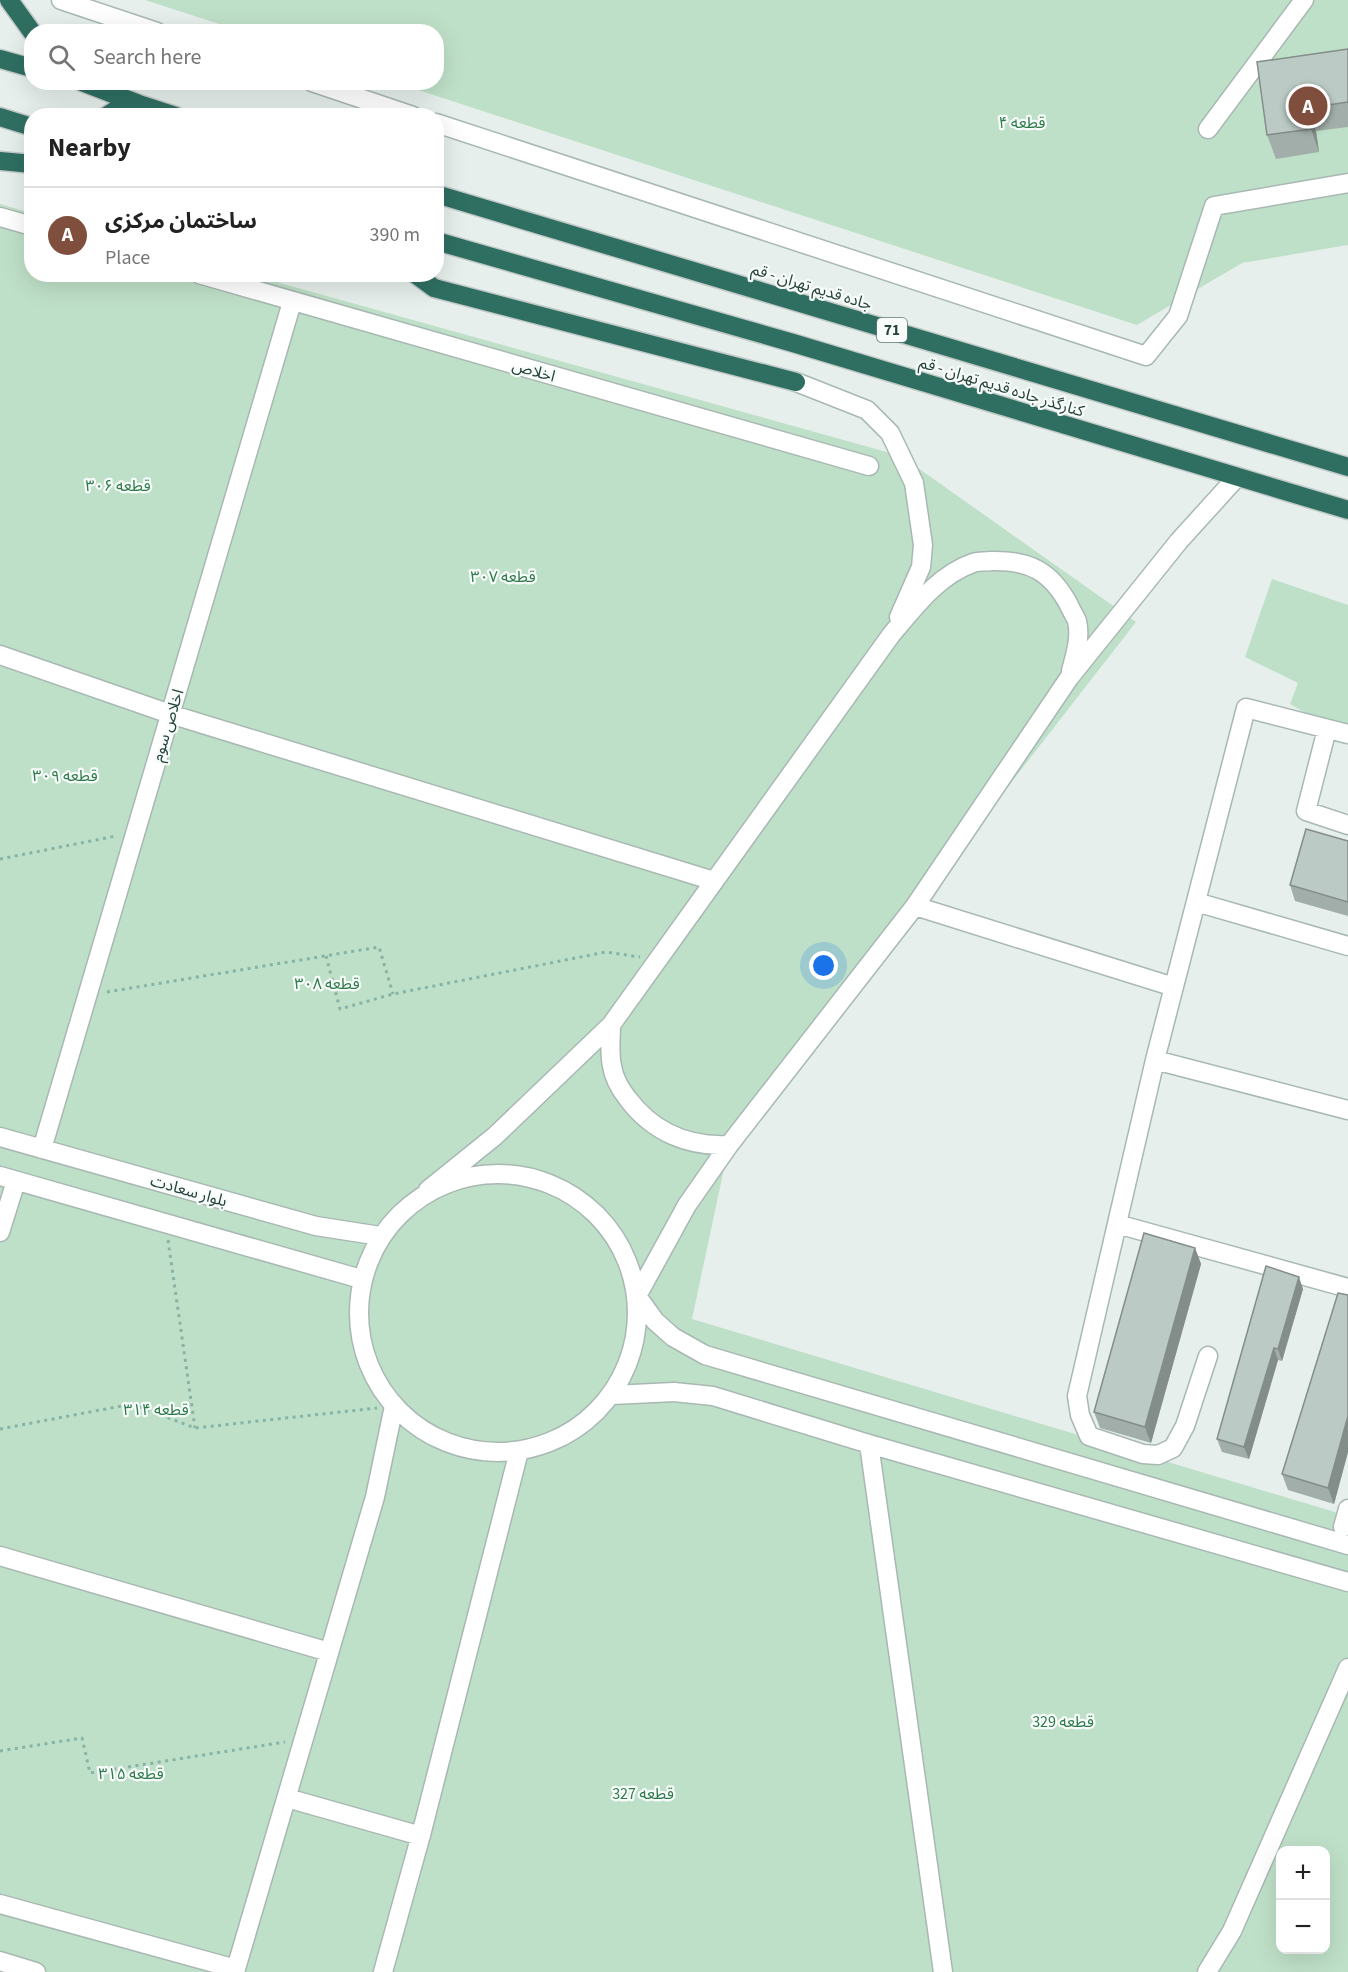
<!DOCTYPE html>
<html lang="en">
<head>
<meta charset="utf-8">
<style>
  body { margin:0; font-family:"Source Sans 3","Noto Sans Arabic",sans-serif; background:#f6f6f6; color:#222 }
  .controls { position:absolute; right:18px; bottom:18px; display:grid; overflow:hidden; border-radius:12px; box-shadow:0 6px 24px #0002 }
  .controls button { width:54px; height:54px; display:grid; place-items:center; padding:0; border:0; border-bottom:2px solid #e0e0e0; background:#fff; color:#222; font:30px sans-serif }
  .you { position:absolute; left:824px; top:966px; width:21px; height:21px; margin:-15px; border:4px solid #fff; border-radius:50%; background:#1a73e8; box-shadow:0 0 0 9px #1a73e833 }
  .badge { display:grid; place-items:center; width:39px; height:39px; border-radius:50%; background:#804e3d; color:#fff; font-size:20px; font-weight:700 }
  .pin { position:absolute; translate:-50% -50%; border:3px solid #fff; box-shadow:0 2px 6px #0006 }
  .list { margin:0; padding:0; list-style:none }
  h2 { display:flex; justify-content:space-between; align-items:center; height:78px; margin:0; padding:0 24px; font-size:26px }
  h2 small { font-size:20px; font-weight:400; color:#767676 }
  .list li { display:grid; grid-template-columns:39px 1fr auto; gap:18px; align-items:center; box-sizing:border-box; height:96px; padding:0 24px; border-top:2px solid #e0e0e0 }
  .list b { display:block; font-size:22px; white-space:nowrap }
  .list p { margin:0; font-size:20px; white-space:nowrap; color:#767676 }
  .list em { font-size:20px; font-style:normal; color:#767676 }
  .icon { flex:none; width:33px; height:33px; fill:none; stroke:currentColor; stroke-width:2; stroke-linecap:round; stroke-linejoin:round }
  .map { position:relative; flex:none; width:1348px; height:1972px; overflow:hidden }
  .search { position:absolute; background:#fff; box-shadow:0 6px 24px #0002; left:24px; top:24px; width:420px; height:66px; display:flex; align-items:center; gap:15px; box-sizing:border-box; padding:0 21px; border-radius:24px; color:#767676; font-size:22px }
  .panel { position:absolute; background:#fff; box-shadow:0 6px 24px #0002; left:24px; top:108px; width:420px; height:174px; border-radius:24px }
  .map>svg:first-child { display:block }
</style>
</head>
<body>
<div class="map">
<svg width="1348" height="1972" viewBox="0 0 1348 1972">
  <rect width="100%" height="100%" fill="#e6efeb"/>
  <path fill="#bfe0c8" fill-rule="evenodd" d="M145,0h1203v245l-106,18 -105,62 -740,-242 39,-1v-50l-195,-1z
    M0,204l31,9 1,61 219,1 650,181 235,166 -407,523 -37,174 656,197v456h-1348zM1280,1850h46v100h-46z
    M1272,579l76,26v121l-31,-6 -27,-16 8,-21 -53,-26z"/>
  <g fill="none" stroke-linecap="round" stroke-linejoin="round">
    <defs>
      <path id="minor" d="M61,0l96,32
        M312,82l101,34
        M436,123l710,233 32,-40 36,-110 134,-23
        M1208,129l96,-129
        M0,217l32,9
        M199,274l670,192
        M796,382l71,28 23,23 24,50 9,62 -2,22 -22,50
        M1237,477l-58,64 -110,137 -154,228 -186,239 -42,60 -50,91 18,25 18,16 32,18 643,190
        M0,655l170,59 544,167
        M1327,729l-21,82 42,14
        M1196,902l152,44
        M915,906l259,81
        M611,1025c0,13 -2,28 1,41 2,13 8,23 16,33 25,33 60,48 101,46
        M1155,1060l193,50
        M0,1137l316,89 64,10
        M42,1149l250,-847
        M359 1313a139 139 0 1 1 278 0a139 139 0 1 1-278 0Z
        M0,1176l361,103
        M428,1190l67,-54 116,-111 280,-390c23,-27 47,-60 82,-72 5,-2 12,-1 18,-2 38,-1 60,10 78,44 2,5 6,11 8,16 4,17 -2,34 -6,50
        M1117,1224l231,64
        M0,1232l16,-51
        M1208,1356l-23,70 -12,22 -15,7 -15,-1 -54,-18 -9,-21 -3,-19 78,-336 91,-352 102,26
        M612,1395l62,-3 39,4 156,48 479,138
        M869,1444l74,528
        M1343,1527l5,-18
        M0,1556l329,96
        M287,1798l134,38
        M0,1904l236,65
        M0,1961l36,11
        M235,1972l140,-475 19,-91
        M383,1972l39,-141 97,-380
        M1207,1972l25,-41 116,-263"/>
      <path id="highway" d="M9,0l23,32
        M0,59l32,9
        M82,82l57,22 37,12
        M106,116l11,-7 22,-5
        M0,117l32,10
        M0,161l32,3
        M436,194l912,273
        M436,241l357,102 555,167
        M415,274l19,14 362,94"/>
    </defs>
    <use href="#minor" stroke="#a8b8b2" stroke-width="21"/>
    <use href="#highway" stroke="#c2cac8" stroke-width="21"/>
    <path stroke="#86b3a5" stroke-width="3" stroke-dasharray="3 4.5" stroke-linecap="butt" d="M0,859l116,-23
      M326,956l14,53 53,-15 213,-42 34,5
      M107,992l272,-45 14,47
      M168,1240l27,188
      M0,1429l132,-25 63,24 182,-20
      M0,1751l82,-13 8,35 195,-31"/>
    <use href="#minor" stroke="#fff" stroke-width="18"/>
    <use href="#highway" stroke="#2f6f62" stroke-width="18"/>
  </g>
  <path fill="#a1aea9" d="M1348,49v78l-32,4 3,21 -43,7 -9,-24z
    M1348,841v75l-53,-15 -5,-16z
    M1195,1248l6,16 -50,179 -51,-15 -6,-16z
    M1303,1289l-21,72 -4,-1 -29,99 -27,-7 -5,-13z
    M1348,1295v157l-14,52 -46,-14 -6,-16z"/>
  <path fill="#838d89" d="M1308,108l8,23 3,21 -8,-23z
    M1195,1248l6,16 -50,179 -6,-16z
    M1299,1277l4,12 -21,72 -4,-12z
    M1274,1348l4,12 -29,99 -5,-12z
    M1348,1416v36l-14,52 -6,-16z"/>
  <path fill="#bbcac4" stroke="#838d89" stroke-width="1.5" d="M1348,49v53l-40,6 3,21 -44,6 -10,-73z
    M1306,829l42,12v61l-58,-17z
    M1144,1233l51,15 -50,179 -51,-15z
    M1266,1266l33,11 -21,72 -4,-1 -30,99 -27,-8z
    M1338,1293l10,2v121l-20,72 -46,-14z"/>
  <g text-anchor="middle" stroke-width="4.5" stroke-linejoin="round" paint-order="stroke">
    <rect fill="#f7fbf9" stroke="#637a73" stroke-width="1.5" x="877" y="318" width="30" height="24" rx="4.5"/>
    <g font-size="15" font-weight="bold" fill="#24423a">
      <text x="892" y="335">71</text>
    </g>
    <g font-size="16" fill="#2d7a4b" stroke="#f7fbf9">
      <text x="1022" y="128">قطعه ۴</text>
      <text x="118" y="491">قطعه ۳۰۶</text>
      <text x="503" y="582">قطعه ۳۰۷</text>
      <text x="65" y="781">قطعه ۳۰۹</text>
      <text x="327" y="989">قطعه ۳۰۸</text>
      <text x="156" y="1415">قطعه ۳۱۴</text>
      <text x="1063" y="1727">قطعه 329</text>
      <text x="131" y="1779">قطعه ۳۱۵</text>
      <text x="643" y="1799">قطعه 327</text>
    </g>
    <g font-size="16" fill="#24423a" stroke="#f7fbf9">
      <text transform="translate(812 286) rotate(17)" y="6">جاده قدیم تهران - قم</text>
      <text transform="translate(534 370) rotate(16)" y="6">اخلاص</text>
      <text transform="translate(1002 386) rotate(17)" y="6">کنارگذر جاده قدیم تهران - قم</text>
      <text transform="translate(167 725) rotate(-73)" y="6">اخلاص سوم</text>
      <text transform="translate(189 1190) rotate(16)" y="6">بلوار سعادت</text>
    </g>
  </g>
</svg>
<div class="controls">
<button>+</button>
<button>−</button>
</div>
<div class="you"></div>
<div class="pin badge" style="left:1308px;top:106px">A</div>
<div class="search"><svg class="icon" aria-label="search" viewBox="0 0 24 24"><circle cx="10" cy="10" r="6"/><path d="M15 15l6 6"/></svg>Search here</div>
<section class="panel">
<h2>Nearby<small></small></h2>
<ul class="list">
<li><span class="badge">A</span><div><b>ساختمان مرکزی</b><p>Place</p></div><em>390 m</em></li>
</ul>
</section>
</div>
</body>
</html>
